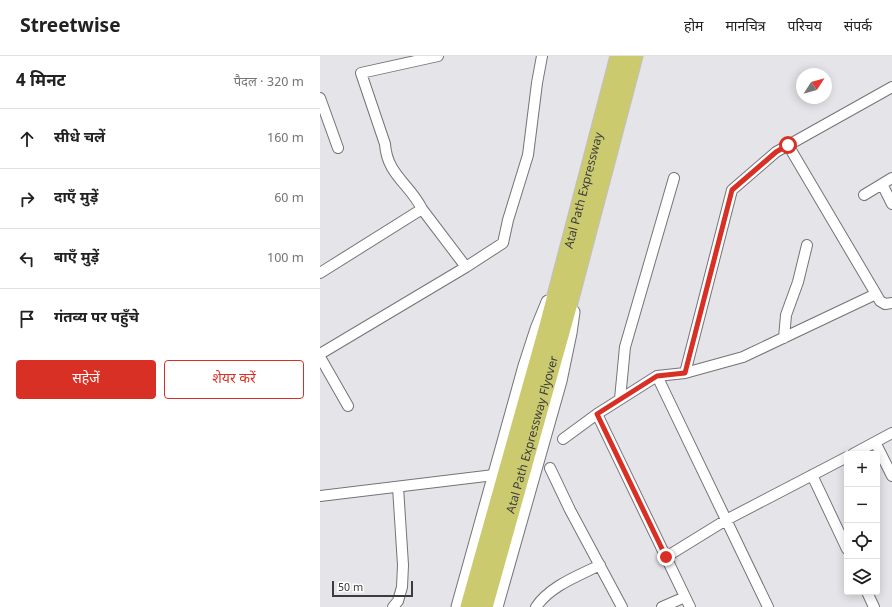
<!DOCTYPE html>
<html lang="hi">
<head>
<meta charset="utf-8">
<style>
  body { margin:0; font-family:Georgia,"Noto Sans Devanagari",serif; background:#f2f2f2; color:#222 }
  .controls { position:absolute; right:12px; bottom:12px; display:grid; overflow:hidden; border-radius:4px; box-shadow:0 2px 10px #0003 }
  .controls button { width:36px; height:36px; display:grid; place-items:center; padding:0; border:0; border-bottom:1px solid #e0e0e0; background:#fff; color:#222; font:20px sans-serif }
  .compass { position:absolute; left:476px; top:12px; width:36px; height:36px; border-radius:50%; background:#fff; box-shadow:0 2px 10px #0003; rotate:54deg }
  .scale { position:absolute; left:12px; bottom:10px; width:81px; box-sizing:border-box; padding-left:4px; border:2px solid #3c3c3e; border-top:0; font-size:11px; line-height:14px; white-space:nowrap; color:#3c3c3e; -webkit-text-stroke:3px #fff; paint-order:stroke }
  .stop { position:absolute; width:12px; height:12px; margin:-9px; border:3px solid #d93025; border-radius:50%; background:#fff }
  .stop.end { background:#d93025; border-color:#fff; box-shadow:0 1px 4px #0008 }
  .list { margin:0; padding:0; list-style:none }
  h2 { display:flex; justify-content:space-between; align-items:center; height:52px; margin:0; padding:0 16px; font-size:17px }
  h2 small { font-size:13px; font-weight:400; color:#767676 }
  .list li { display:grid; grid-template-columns:26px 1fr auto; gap:12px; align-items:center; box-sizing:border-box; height:60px; padding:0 16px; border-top:1px solid #e0e0e0 }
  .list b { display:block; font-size:15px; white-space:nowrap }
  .list em { font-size:13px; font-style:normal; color:#767676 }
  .actions { display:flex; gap:8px; padding:12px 16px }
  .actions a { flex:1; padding:9px 0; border:1px solid #d93025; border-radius:4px; text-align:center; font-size:14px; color:#d93025 }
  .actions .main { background:#d93025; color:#fff }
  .icon { flex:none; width:22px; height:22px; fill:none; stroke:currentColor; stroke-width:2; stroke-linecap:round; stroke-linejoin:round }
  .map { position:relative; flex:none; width:572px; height:551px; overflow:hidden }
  header { display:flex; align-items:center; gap:24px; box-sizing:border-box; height:56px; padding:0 20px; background:#fff; border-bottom:1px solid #e0e0e0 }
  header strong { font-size:19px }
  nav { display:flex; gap:22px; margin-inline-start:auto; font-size:14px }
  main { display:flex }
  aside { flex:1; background:#fff }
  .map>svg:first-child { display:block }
</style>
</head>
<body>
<header>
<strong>Streetwise</strong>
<nav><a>होम</a><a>मानचित्र</a><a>परिचय</a><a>संपर्क</a></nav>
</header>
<main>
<aside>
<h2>4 मिनट<small>पैदल · 320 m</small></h2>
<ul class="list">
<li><svg class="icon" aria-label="ahead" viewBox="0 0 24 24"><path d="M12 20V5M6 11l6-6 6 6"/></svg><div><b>सीधे चलें</b></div><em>160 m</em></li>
<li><svg class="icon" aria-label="right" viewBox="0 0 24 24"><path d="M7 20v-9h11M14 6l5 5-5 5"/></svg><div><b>दाएँ मुड़ें</b></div><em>60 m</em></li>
<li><svg class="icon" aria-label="left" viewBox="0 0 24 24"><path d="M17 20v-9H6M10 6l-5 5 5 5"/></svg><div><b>बाएँ मुड़ें</b></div><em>100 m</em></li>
<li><svg class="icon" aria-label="arrive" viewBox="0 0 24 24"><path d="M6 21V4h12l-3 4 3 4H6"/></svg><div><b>गंतव्य पर पहुँचे</b></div></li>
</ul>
<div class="actions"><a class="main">सहेजें</a><a>शेयर करें</a></div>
</aside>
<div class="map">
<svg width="572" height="551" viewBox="0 0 572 551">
  <rect width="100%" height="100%" fill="#e4e4e9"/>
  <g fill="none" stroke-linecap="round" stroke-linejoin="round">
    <defs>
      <path id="minor" d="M118,0l-77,17 24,71c2,31 25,40 37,65l44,58
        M0,42l18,50
        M468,89l88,149 4,7 5,3 7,-1
        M562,128l10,20
        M544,139l28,-17
        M0,217l102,-64
        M464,282l2,-23 12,-33 9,-37
        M0,298l146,-87 37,-24 5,-23 20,-65 9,-72 5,-27
        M0,301l28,49
        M365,317l58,-16 133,-63
        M337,320l111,231
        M300,343l5,-52 49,-169
        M277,358l93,193
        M243,383l34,-25 60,-38 28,-3 47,-183 44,-38 116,-65
        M555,386l17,34
        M533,398l39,-21
        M230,412l20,42 52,97
        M492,419l35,74
        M0,440l174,-21
        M346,501l60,-37 121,-63
        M547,536l7,15
        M73,551l5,-6 4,-14 1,-22 -5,-78
        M216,551c14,-21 42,-31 64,-42
        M342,551l23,-10"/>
      <path id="tertiary" d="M138,551l67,-241 12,-37 11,-27
        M176,551l64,-226 10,-48 3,-21"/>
      <g id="trunk">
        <path id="s1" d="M149,551l79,-281 71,-270"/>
        <path id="s2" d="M164,551l82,-293 68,-258"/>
      </g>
    </defs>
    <use href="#minor" stroke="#747478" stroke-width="12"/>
    <use href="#tertiary" stroke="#747478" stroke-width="15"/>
    <use href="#trunk" stroke="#c1c1c1" stroke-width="19"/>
    <use href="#minor" stroke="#fff" stroke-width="10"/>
    <use href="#tertiary" stroke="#fff" stroke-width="13"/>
    <use href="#trunk" stroke="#cbca6f" stroke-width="17"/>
  </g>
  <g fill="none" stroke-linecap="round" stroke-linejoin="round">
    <path stroke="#d93025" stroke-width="5" d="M346,501l-69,-143 60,-38 28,-3 47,-183 44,-38 12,-7"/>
  </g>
  <g text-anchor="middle" stroke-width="4" stroke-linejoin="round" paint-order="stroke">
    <g font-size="12" fill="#3c3c3e" stroke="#fff">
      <text dy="4" stroke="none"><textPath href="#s1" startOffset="432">Atal Path Expressway</textPath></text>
      <text dy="4" stroke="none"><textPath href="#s2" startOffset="179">Atal Path Expressway Flyover</textPath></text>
    </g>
  </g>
</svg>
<div class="controls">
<button>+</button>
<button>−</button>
<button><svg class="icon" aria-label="locate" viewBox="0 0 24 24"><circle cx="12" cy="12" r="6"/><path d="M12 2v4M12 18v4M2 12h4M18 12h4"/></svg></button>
<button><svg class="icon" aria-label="layers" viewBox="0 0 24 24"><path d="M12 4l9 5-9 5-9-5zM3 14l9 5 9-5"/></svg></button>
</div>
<svg class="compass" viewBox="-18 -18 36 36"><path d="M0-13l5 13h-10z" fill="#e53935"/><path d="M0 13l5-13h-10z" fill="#767676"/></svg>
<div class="scale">50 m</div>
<div class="stop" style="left:468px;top:89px"></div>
<div class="stop end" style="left:346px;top:501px"></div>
</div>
</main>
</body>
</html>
